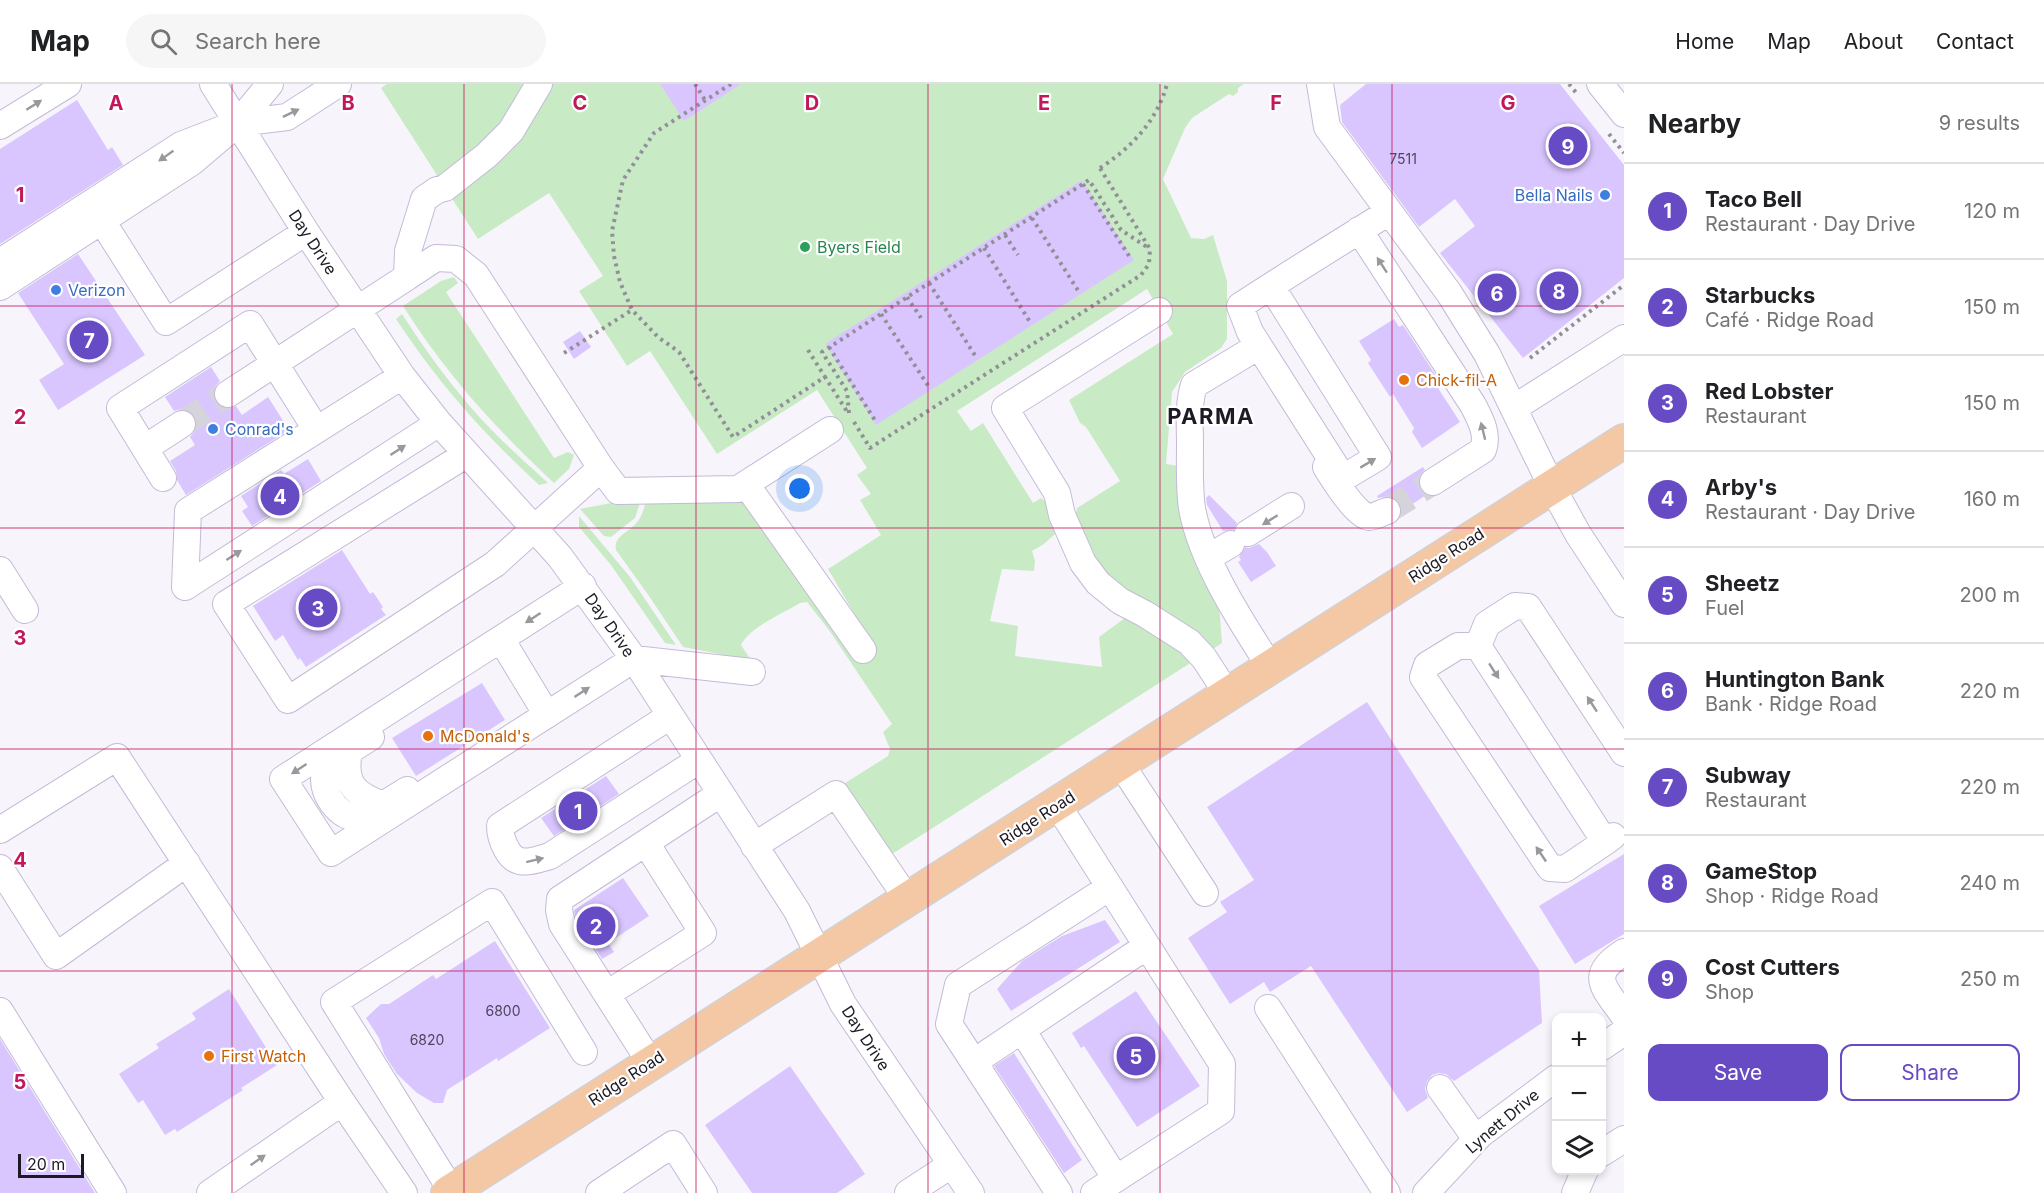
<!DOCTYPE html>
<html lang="en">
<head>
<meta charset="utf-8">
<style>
  body { margin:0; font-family:Inter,sans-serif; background:#f6f6f6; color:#202124 }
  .controls { position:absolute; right:18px; bottom:18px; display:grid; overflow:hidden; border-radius:12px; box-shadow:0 3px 9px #0003 }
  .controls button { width:54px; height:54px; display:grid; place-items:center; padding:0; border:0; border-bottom:2px solid #e0e0e0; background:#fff; color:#202124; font:30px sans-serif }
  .scale { position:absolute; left:18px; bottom:15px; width:66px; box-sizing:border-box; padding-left:6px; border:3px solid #1e1a25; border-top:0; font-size:16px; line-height:21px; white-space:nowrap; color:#1e1a25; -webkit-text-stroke:4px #fff; paint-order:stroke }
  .you { position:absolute; left:800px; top:405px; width:21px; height:21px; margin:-15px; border:4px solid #fff; border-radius:50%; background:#1a73e8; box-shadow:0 0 0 9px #1a73e833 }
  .badge { display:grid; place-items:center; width:39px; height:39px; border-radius:50%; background:#674bc4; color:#fff; font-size:20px; font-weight:700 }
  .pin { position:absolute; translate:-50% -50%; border:3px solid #fff; box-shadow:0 2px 6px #0006 }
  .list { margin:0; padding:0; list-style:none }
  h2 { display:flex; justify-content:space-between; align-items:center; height:78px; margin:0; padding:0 24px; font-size:26px }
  h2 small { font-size:20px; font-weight:400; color:#757577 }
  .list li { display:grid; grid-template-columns:39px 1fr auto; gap:18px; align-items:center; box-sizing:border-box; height:96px; padding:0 24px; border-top:2px solid #e0e0e0 }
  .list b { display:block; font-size:22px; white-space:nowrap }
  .list p { margin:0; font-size:20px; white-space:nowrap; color:#757577 }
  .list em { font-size:20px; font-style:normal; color:#757577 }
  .actions { display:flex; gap:12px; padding:18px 24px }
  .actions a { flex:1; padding:14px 0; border:2px solid #674bc4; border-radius:12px; text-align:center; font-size:21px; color:#674bc4 }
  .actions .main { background:#674bc4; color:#fff }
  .icon { flex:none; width:33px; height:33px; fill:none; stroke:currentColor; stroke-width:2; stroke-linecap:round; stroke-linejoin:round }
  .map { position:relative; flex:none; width:1624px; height:1109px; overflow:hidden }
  header { display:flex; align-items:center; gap:36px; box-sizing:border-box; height:84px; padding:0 30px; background:#fff; border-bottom:2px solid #e0e0e0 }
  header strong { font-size:28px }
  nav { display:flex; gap:33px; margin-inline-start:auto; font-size:21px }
  .search { width:420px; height:54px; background:#f6f6f6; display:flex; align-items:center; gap:15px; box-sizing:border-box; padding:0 21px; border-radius:33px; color:#757577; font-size:22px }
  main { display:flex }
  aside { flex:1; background:#fff }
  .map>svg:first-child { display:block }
</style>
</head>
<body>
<header>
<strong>Map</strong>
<div class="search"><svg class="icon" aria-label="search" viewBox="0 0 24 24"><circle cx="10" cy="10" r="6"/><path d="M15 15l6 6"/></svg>Search here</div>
<nav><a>Home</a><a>Map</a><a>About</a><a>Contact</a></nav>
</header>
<main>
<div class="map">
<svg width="1624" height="1109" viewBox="0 0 1624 1109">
  <rect width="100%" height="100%" fill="#f7f5fb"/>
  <path fill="#c8ebc5" d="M387,0h857l-6,4v4l-5,4 -4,-2 -37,24 -7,10 -22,51 28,59 13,1 9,-4 14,46v58l-6,9 -36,24 -13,20 -6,72 14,2 39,137 3,40 -9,6 -84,-56 -24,-21 -11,-12 -19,-41 2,-11 43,-27 -34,-54 -6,-4 -11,-23 104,-66 -26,-45 -190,122 14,20 12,-8 50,80 8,-5c12,8 10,24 14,36l-11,10 -12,7 3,10 -1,10 -32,-2 -12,52 28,5 -3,30 87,11 -3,-30 26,-19h3l67,42 -306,196 -47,-71 46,-29 2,-7 -7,-17 9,-8 -63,-94 -22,-28 -7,1c-18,11 -50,24 -59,42l10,15 -68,-13 -34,-51 -33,-46c-3,-14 14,-18 22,-29 4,-6 6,-11 7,-18l95,-4 135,150 -47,-80 53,-34 -21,-35 11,-6 -14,-19 10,-7 -50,-78 -100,64 -67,-103 -23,15 -48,-75 24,-15 -54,-83 -71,46 -97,-151z
    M454,193l4,6 -12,9 108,166 14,-6 6,3 -5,14 -15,14c-59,-55 -108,-109 -151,-177l38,-25z
    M402,230c20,31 42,62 66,90 24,29 53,54 80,79l-9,2c-57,-53 -100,-101 -143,-166z
    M637,414l3,5 -5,15 -24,19 -7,-1 -24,-27z
    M579,432l51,61 46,68 -11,-2 -54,-78 -32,-38z"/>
  <path fill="#dac6ff" d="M660,0h81l-57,37z
    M1366,0h194l64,81v113l-101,80 -83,-105 35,-27 -20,-27 -36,28 -77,-105 -2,-17z
    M77,16l31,50 4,-3 11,18 -123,79v-95z
    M1082,96l52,80 -258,165 -51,-81z
    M78,170l67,101 -87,55 -19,-30 25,-16 -46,-71z
    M1394,235l5,8 4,-2 39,60 -4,3 22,34 -38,26 -10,-16 2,-4 -21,-34 -3,3 -22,-34 3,-3 -12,-19z
    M580,247l11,16 -17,12 -11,-17z
    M211,283l9,14 -5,6 -2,7 2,8 6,5 7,2 8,-3 6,9 26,-18 21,33 -103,65 -9,-15 -1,-9 -6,-10 25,-16 -5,-8 6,-7 1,-7 -3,-8 -6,-5 -7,-1 -7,2 -9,-14z
    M308,375l13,22 -69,45 -10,-15 6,-4 -7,-11 40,-26 3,4z
    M1423,383l2,3 -6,6 -1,7 3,8 5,4 -24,16 -1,-6 -5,-6 -7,-3 -11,2 -1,-2z
    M1209,411l28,28 -3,7 -11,1 -16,-26 -1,-7z
    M1259,460l8,8 9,14 -25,16 -13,-20 3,-2 -2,-3 6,-10 4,1z
    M342,466l28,44 3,-2 10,15 -2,2 5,6 -80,52 -6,-9 -2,2 -15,-25 -8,6 -22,-35z
    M482,599l23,37 -89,56 -24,-38z
    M1367,618l172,268 3,53 -88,58 -8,-7 -7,-1 -7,2 -5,6 -2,8 3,9 -21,14 -96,-146 -41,26 -6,-10 -34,22 -42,-66 39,-26 -7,-10 34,-22 -47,-73z
    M606,692l13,18 -65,42 -13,-18z
    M1624,770v80l-49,30 -36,-58z
    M623,794l26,38 -41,27 6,9 -12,7 -26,-41 -2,-8z
    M1105,836l15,22 -109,69 -14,-22 25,-28 40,-25z
    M495,857l55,87 -52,33 -1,-3 -50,32 -4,13h-9l-17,-10 -20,-19 -13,-20 -5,-16 -13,-20 15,-14h8l44,-29 3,4z
    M229,905l48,76 -36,23 2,2 -66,42 -2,-3 -10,6 -22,-35 -5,3 -19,-29 40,-26 -3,-4 40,-25 -4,-6z
    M1136,907l64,95 -63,41 -53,-81 -3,2 -9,-15z
    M0,955l95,154h-95z
    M1014,969l68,107 -18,13 -70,-107z
    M790,982l75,108 -28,19h-85l-47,-68z"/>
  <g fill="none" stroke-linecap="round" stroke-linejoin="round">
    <path stroke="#d6d4db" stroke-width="26" stroke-dasharray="26 13" stroke-linecap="butt" d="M182,340l46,-30
      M1387,427l46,-29"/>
    <defs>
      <path id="minor" d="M213,0l93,148 96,144 37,47 121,134 74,102 163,252 46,93 128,189
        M1320,0l7,43 122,166 38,61 65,133 26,47 46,70
        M1600,0l24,30
        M0,42l68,-42
        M102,137l64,101 140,-90
        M1359,146l114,175c7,14 16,29 10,45l-50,32
        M0,178l181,-117 57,-22 49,-6 51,-33
        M407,193l29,-19 20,1 20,16 125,193 -106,96 -207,136 -62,-96 241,-150
        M1271,202l107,171 -35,21 -93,-146 -10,-26c49,-32 99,-63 149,-94
        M0,203l192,-125 46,-39 32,-39
        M1159,227l-154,97 52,85 5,22 21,48 15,20 22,18 25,13 44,28 15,16 24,37
        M1259,262l-65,39c-6,19 -4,40 -4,59 0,21 -1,44 2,64 9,53 50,115 79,160
        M228,310l179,-117 1,-26 16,-52 13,-9 8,-2 42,-33 24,-24 28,-47
        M1514,324l110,-70
        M145,364l37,-24
        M1326,383c7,11 30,49 43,50 5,0 12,-4 18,-6
        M601,384l17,23 120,-2 92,-59
        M163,394l-43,-70 130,-84 59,94
        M746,400l117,166
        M1248,449l43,-27
        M1209,473l22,-13
        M0,486l25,40
        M583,502l-300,193 48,74 303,-194 118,13
        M185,503l3,-76 214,-135
        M185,503l254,-164
        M501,555l46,76
        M1478,562h-20l-31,19 -4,12 127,191 15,1 40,-27
        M670,632l-170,110c0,9 3,17 7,24 10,18 26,11 43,6l149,-96
        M371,653l-22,14c-6,33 5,43 34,54l24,-15
        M348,667c-5,4 -14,9 -19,14 -15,18 7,54 29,53 9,-1 18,-8 25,-13
        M1121,680l84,129
        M1057,720l165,260 -1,47 -127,82
        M0,746l117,-73 225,345
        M1613,752l-8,6 -127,-196 9,-22 28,-18 13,1 96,146
        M754,762l82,-52 72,106
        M0,784l56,88 131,-93
        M1624,868c-37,24 -20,35 0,64
        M607,910l96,-61 -57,-90
        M1268,924l119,185
        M0,927l113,182
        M1022,946l94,149
        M1602,963l22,-15
        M650,978l-88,-138 -3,-14 1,-11 160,-105
        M974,978l173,-116
        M1440,1004l36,51
        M1602,1069l22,-14
        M210,1109l132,-91 62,91
        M453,1109l-119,-191 158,-100 92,150
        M599,1109l74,-49 31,49
        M908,1109l43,-28
        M1059,1109l-110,-169 9,-39 152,-98
        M1426,1109l55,-59 75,-56
        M1575,1109l10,-23"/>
      <path id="major" d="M448,1109l1176,-752"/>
    </defs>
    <use href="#minor" stroke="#c4bad7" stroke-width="28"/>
    <use href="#major" stroke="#d2d1d3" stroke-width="36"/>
    <path stroke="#928f98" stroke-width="4" stroke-dasharray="3 4.5" stroke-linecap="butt" d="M695,0l10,16
      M731,0l-77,49 -31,47 -11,51 2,25 6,26 12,28 26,27 21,15 54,85 92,-60 23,36
      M1569,0l9,11
      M1609,50l15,19
      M1100,84c31,-20 57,-47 67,-84
      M1083,100l48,75
      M1032,134l47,74
      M1005,151l13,20
      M984,164l46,74
      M929,199l47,74
      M907,213l14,21
      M881,230l48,73
      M829,263l47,75
      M808,266l17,27
      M564,269l68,-43
      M1530,274l94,-73
      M849,329l-2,-22 -25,-39 267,-172 32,50 26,17
      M854,338l16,26 271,-173 8,-11 1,-15 -52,-84"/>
    <use href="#minor" stroke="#fff" stroke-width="26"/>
    <use href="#major" stroke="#f4c8a4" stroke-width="33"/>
  </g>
  <defs><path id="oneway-solid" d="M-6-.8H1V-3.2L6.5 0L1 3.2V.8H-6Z" transform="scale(1.5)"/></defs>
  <g fill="#9a989d">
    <use href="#oneway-solid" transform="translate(34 21) rotate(-32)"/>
    <use href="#oneway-solid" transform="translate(291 29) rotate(-26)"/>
    <use href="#oneway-solid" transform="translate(166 72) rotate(145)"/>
    <use href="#oneway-solid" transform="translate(1382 181) rotate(-123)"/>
    <use href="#oneway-solid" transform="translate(1483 347) rotate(-104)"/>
    <use href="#oneway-solid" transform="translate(398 366) rotate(-33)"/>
    <use href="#oneway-solid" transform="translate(1368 379) rotate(-31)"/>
    <use href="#oneway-solid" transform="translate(1270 436) rotate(148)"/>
    <use href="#oneway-solid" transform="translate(234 471) rotate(-33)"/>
    <use href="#oneway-solid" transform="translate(533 534) rotate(147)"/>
    <use href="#oneway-solid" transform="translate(1494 587) rotate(57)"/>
    <use href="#oneway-solid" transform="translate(582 608) rotate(-33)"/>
    <use href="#oneway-solid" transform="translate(1592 620) rotate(-123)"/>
    <use href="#oneway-solid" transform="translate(299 685) rotate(147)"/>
    <use href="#oneway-solid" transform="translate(1541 770) rotate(-124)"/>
    <use href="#oneway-solid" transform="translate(535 776) rotate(-14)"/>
    <use href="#oneway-solid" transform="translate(258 1076) rotate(-35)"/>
  </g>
  <path fill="none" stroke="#c2185b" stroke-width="1.5" stroke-opacity="0.55" d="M232,0v1109M464,0v1109M696,0v1109M928,0v1109M1160,0v1109M1392,0v1109M0,222h1624M0,444h1624M0,665h1624M0,887h1624"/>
  <g fill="#3f7fe0" stroke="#fff" stroke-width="2">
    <circle cx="1605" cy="111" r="6"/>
    <circle cx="56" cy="206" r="6"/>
    <circle cx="213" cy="345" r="6"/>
  </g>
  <circle fill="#2e9e5b" stroke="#fff" stroke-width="2" cx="805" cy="163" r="6"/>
  <g fill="#e8710a" stroke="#fff" stroke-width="2">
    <circle cx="1404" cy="296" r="6"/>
    <circle cx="428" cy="652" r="6"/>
    <circle cx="209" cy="972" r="6"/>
  </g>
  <g text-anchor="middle" stroke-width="4.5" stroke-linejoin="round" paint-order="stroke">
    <g font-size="14" fill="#4d455c">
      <text x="1403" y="80">7511</text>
      <text x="503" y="932">6800</text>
      <text x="427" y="961">6820</text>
    </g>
    <g font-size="16" fill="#366cbe" stroke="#fff" text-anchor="start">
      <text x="1593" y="117" text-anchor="end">Bella Nails</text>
      <text x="68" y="212">Verizon</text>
      <text x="225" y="351">Conrad's</text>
    </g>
    <g font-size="16" fill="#1e1a25" stroke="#fff">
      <text transform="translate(313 158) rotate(57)" y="6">Day Drive</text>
      <text transform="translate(1446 471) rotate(-33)" y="6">Ridge Road</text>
      <text transform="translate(610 541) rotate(55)" y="6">Day Drive</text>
      <text transform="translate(1037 734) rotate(-33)" y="6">Ridge Road</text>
      <text transform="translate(866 954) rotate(57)" y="6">Day Drive</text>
      <text transform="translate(626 994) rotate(-33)" y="6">Ridge Road</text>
      <text transform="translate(1502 1037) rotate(-40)" y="6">Lynett Drive</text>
    </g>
    <g font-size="16" fill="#27864d" stroke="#fff" text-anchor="start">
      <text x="817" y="169">Byers Field</text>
    </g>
    <g font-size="16" fill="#c56008" stroke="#fff" text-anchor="start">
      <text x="1416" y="302">Chick-fil-A</text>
      <text x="440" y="658">McDonald's</text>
      <text x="221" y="978">First Watch</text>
    </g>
    <g font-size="22" font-weight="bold" letter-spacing="1.5" fill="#1e1a25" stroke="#fff">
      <text x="1211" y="340">PARMA</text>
    </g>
  </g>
  <g font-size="20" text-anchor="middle" font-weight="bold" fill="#c2185b" stroke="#fff" stroke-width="4.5" stroke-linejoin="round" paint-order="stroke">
    <text x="116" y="26">A</text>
    <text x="348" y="26">B</text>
    <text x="580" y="26">C</text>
    <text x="812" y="26">D</text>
    <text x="1044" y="26">E</text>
    <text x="1276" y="26">F</text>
    <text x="1508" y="26">G</text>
    <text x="20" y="118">1</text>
    <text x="20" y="340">2</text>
    <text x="20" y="561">3</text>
    <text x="20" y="783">4</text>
    <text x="20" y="1005">5</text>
  </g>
</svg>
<div class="controls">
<button>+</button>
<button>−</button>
<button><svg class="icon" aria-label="layers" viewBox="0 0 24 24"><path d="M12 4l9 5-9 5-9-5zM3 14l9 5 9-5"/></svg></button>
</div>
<div class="scale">20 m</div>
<div class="you"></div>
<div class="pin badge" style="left:578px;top:727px">1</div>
<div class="pin badge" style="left:596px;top:842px">2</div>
<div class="pin badge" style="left:318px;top:524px">3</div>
<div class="pin badge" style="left:280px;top:412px">4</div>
<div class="pin badge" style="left:1136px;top:972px">5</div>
<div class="pin badge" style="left:1497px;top:209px">6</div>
<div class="pin badge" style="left:89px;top:256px">7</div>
<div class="pin badge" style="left:1559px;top:207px">8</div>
<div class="pin badge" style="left:1568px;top:62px">9</div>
</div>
<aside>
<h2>Nearby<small>9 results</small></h2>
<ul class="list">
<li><span class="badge">1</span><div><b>Taco Bell</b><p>Restaurant · Day Drive</p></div><em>120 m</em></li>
<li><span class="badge">2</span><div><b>Starbucks</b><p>Café · Ridge Road</p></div><em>150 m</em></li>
<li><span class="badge">3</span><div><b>Red Lobster</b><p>Restaurant</p></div><em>150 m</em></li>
<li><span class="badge">4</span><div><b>Arby's</b><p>Restaurant · Day Drive</p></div><em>160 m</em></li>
<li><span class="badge">5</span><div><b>Sheetz</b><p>Fuel</p></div><em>200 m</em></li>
<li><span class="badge">6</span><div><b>Huntington Bank</b><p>Bank · Ridge Road</p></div><em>220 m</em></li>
<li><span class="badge">7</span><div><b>Subway</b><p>Restaurant</p></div><em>220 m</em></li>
<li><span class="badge">8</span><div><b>GameStop</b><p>Shop · Ridge Road</p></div><em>240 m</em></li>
<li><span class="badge">9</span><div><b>Cost Cutters</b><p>Shop</p></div><em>250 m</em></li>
</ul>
<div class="actions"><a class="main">Save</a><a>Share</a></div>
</aside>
</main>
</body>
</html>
